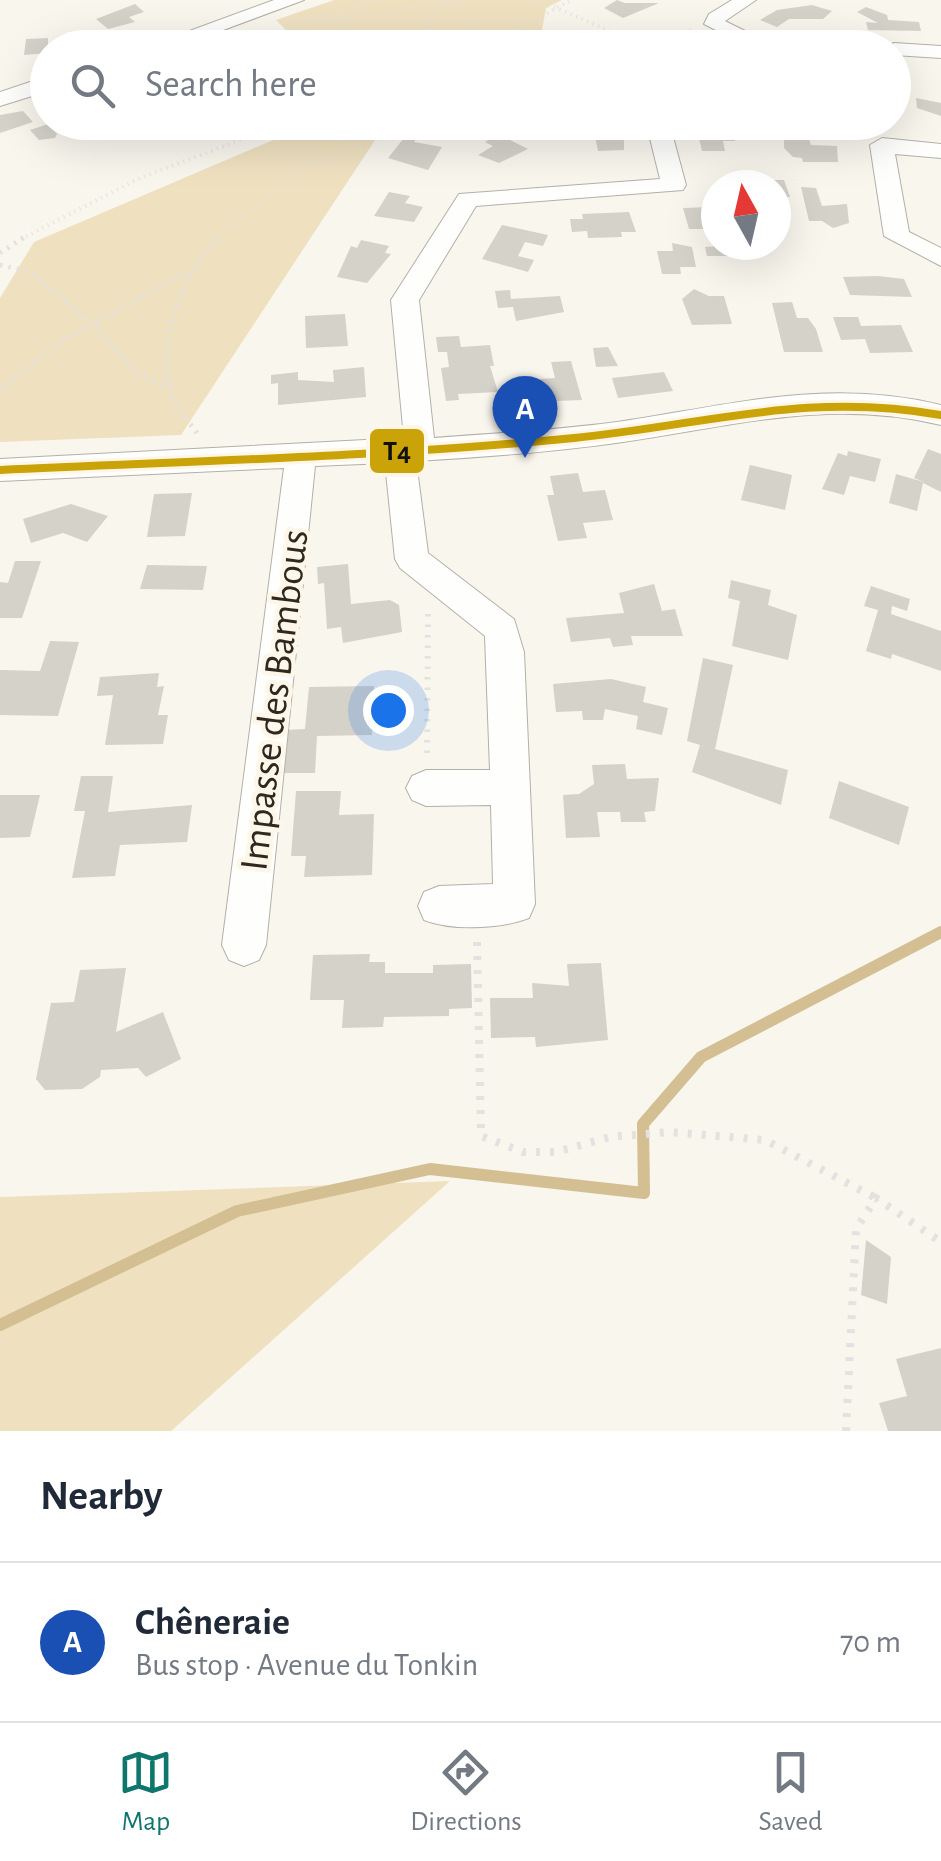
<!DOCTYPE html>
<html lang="en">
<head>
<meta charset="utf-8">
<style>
  body { margin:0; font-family:"Alegreya Sans",sans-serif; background:#f2f2f3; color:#1f2937 }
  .compass { position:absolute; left:701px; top:170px; width:90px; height:90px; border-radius:50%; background:#fff; box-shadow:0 10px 40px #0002; rotate:352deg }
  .you { position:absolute; left:388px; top:710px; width:35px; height:35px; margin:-25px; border:8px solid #fff; border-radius:50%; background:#1a73e8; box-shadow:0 0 0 15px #1a73e833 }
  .badge { display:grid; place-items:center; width:65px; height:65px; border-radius:50%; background:#0f766e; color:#fff; font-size:32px; font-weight:700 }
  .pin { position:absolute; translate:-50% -82px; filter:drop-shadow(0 2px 5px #0008) }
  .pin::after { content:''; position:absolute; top:52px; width:35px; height:30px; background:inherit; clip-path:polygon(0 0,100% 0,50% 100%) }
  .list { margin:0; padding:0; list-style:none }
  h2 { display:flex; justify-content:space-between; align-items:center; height:130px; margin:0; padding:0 40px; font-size:42px }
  h2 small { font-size:32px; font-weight:400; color:#747a83 }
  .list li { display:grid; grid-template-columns:65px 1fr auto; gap:30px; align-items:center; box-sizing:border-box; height:160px; padding:0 40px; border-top:2px solid #e0e1e3 }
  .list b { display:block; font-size:38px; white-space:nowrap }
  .list p { margin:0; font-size:32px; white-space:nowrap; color:#747a83 }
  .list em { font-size:32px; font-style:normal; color:#747a83 }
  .icon { flex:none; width:55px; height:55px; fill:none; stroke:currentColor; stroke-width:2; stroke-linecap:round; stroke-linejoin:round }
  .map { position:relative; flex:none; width:941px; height:1431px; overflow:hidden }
  .search { position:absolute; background:#fff; box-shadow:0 10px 40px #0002; left:30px; right:30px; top:30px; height:110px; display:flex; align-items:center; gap:25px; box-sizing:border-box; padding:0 35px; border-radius:55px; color:#747a83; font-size:38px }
  .sheet { height:290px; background:#fff }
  nav { display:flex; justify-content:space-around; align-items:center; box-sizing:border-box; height:140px; border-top:2px solid #e0e1e3; background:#fff; font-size:28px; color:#747a83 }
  nav a { display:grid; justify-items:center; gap:5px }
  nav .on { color:#0f766e }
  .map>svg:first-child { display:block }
</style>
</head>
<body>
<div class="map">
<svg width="941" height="1431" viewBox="0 0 941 1431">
  <rect width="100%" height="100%" fill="#f9f6ee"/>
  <path fill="#efe1c0" d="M334,0h228l-16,8 -7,39h-236l-27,-27z
    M313,123h102l-38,14 -196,298 -181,7v-144l34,-56z
    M450,1181l-279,250h-171v-234z"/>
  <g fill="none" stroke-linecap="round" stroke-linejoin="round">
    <path stroke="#d4bf92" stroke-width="12" d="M0,1325l237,-114 193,-42 214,24 -1,-69 58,-67 240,-125"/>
  </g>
  <path fill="#d5d2ca" d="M617,0l8,3h34l-36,15 -19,-10z
    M135,4l9,8 -15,5 6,5 -27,7 -12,-10z
    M812,5l20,6 -9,8h-34l-12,8 -17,-7 17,-10z
    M866,7l21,8 1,5 31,2 2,9 -53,-1 -2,-8 12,1 -21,-11z
    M701,36l19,7 -39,5z
    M48,38v6l40,-4 -1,8h-39v5l-24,2 2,-16z
    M916,98l25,5v13l-24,-8z
    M23,111l10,11 -33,11v-18z
    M73,122h46l1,1 -37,10z
    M699,122h45l1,7h-13l3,12h-12l2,10h-23l-6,-26z
    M598,123l1,7 25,-1v21l-26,1 -4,-20 -24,1 -14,-8z
    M48,124l9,10 -2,4 -16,2 -9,-10z
    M508,128l8,4 -10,6 22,11 -29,14 -21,-8 15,-9 -8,-4z
    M411,129l10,2 -7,11 28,5 -14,23 -40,-12z
    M784,130l23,2 4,13 26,1 1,16h-35l-1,-4 -9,-1 -9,-9z
    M763,180h21l6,17h-13l4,11 -5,3v-26h-12z
    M801,187l15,1 6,18 25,-2 2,19 -16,5 -11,-7h-13z
    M389,192l21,4 -5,7 18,4 -9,15 -40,-6z
    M710,207l6,22h-27l-6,-21z
    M629,212l7,20h-15l1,5 -34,1 -1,-7 -15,1 -2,-13h13l-1,-5z
    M502,225l46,10 -5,11 -18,-4 -7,14 16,4 -6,12 -46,-13z
    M361,240l28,6 -4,7 6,1 -24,29 -30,-6 14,-31 6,2z
    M672,243l20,4 4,20h-16l1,7h-19l-5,-23h16z
    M735,245l3,11h-31l-2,-9z
    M878,276l26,3 8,18 -62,-2 -7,-18z
    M694,289l15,7h15l8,28 -40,1 -10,-26z
    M510,290l1,9 49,-3 4,16 -48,9 -3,-14 -15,1 -3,-17z
    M792,302l5,16h11l8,11 7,23h-39l-12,-49z
    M345,314l3,32 -42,2 -1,-32z
    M833,317h25l3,9 40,-1 12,27 -43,1 -5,-14 -24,1z
    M459,336l2,11 29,-2 4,21h-4l8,26 -40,2 1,6 -13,1 -5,-33 8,-1 -2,-15h-9l-2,-15z
    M608,347l10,19 -22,1 -3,-19z
    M571,361l11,39 -52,2 -4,-22 29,-2 -4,-16z
    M364,367l2,30 -88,8v-22l-7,1v-9l27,-3v8l36,2 -1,-12z
    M664,372l9,19 -55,7 -6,-20z
    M928,449l13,5v38l-18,-9 -6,28 -28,-8 7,-29 28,8 -10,-4z
    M848,451l33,8 -6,23 -25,-6 -6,19 -22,-6 16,-36 9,3z
    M750,465l42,10 -7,35 -44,-10z
    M578,473l5,19 22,-2 8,30 -30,3 4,15 -29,3 -11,-46h7l-4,-19z
    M192,493l-7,43 -38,1 7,-43z
    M71,504l37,12 -21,26 -24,-9 -32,10 -8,-24z
    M15,561h26l-19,57h-22v-36l8,1z
    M348,564l3,40 39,-4 9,5 3,27 -59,11 -2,-16 -14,2 -3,-46 -6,1 -1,-17z
    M147,565l60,1 -4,24 -63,-1z
    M731,580l40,10 -3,15 29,10 -9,45 -56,-14 8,-45 -12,-3z
    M654,584l8,27 13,-2 8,27h-52l2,9 -20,2 -3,-9 -39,4 -5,-24 58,-5 -5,-20z
    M871,586l39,13 -3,12 -15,-5 -1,8 50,17v40l-49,-17 -1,5 -25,-8 12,-41 -14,-4z
    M50,641l29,1 -21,74 -58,-1v-45l40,1z
    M703,658l30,7 -18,84 73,21 -7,35 -89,-33 8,-27 -13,-4z
    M159,673l-2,14 7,-1 -6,29h10l-5,29 -58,1 8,-50 -16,1 3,-19z
    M611,679l35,8 -3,15 25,6 -6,27 -26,-6 2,-13 -33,-7 -2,11h-20l-1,-9 -26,1 -3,-28z
    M374,686l-2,49 -55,1 -2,37h-35l4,-43 21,-1 4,-42z
    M625,764l2,15 32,-1 -4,33 -11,1 2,10h-25l-1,-10h-23l3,25 -34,1 -3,-43 16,-1 15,-10 -2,-19z
    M81,776h32l-5,36 84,-7 -5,37 -67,3 -5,31 -43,2 13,-67h-11z
    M839,781l70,26 -10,38 -70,-27z
    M296,791h45l-2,24 35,-1 -2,61 -68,2 2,-21h-15z
    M0,795h40l-10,42 -30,1z
    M370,954l-1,8h16v11h48v-8l38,-1 1,44 -23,1v7l-65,1 -1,10 -41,1 2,-28h-34l3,-45z
    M601,963l7,77 -72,7 -1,-10 -44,1 -1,-40h43l-1,-15 37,3 -2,-22z
    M126,968l-10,64 47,-20 18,47 -35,18 -8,-9 -37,2 -1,7 -18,12 -37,1 -9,-11 15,-76 23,-1 6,-32z
    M866,1240l25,17 -4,47 -26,-9z
    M941,1348v83h-53l-9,-28 28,-7 -11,-37z"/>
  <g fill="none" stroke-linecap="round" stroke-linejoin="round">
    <defs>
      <path id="minor" d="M274,0h30l-129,48h-32z
        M732,0h24l-31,21 24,12 116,9 10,6 -130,-3 -41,-21 5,-10z
        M894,43l47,3v12l-47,-3v-7h-10z
        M48,76v15l-48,15v-14z
        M646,122h23l17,63 -3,5 -207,16 -57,94 15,138c64,-5 127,-8 190,-17 112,-17 204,-43 317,-16v20c-114,-27 -206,1 -318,17 -69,10 -138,15 -207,19l12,92 86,66 10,33 11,252 -6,14c-28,11 -77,13 -105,2l-6,-14 6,-14 15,-6 54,-2 -2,-79 -65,1 -14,-6 -6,-12 6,-12 14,-6h64l-5,-134 -85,-68 -5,-9 -10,-96 -70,3 -49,479 -7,15 -15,6 -15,-6 -7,-15 62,-477 -284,13v-22l404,-21 -13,-138 68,-106 201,-15z
        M882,138l59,6v14l-46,-4 14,78 32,16v18l-57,-30 -14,-91z"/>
    </defs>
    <use href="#minor" stroke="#b4b0a9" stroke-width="2"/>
    <path stroke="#e3e2e0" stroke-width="4" stroke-dasharray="1 5" stroke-linecap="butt" d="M442,0l47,41
      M525,0l32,8 91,40
      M308,18l71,-18
      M296,24l172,-24
      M288,25l25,23
      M434,48l-5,-24 13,-17
      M484,48l87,-48
      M659,48l34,-19
      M316,122l32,28
      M21,239l119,-61 148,-56
      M216,239l86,-70 76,-30 20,-17"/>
    <path stroke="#e3e2e0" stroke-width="5" stroke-dasharray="2.5 6" stroke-linecap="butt" d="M0,253l26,-17
      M0,265l31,7 62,53 45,49 31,14
      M0,390l62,-49 125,-69
      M197,433c-10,-14 -25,-29 -28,-46 -10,-53 14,-114 50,-151"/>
    <path stroke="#e3e2e0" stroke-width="6" stroke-dasharray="2.5 8" stroke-linecap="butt" d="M427,753l1,-142"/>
    <path stroke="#e3e2e0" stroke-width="8" stroke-dasharray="4 10" stroke-linecap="butt" d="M477,942l4,194 42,16h33l54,-15 60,-5 95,8 111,58
      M846,1431l10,-202 20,-31 65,44"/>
    <use href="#minor" fill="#fefefc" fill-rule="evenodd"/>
    <defs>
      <path id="bus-1" d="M0,470c191,-9 383,-13 574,-32 131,-13 233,-47 367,-23"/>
    </defs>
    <use href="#bus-1" stroke="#fef7e9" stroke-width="14"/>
    <use href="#bus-1" stroke="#caa308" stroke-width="8"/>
  </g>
  <g text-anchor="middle" stroke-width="9" stroke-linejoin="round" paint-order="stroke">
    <g font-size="40" fill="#2d2820" stroke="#fef7e9">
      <text transform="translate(273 700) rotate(-83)" y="14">Impasse des Bambous</text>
    </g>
  </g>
  <rect stroke="#fef7e9" stroke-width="4" x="368" y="427" width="58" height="48" rx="10" fill="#caa308"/>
  <g font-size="28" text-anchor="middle" font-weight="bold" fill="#111">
    <text x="397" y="460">T4</text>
  </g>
</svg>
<svg class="compass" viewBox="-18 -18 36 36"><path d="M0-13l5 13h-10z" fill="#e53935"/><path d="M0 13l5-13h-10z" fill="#747a83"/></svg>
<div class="you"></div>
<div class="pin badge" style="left:525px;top:458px;background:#1a4fb4">A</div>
<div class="search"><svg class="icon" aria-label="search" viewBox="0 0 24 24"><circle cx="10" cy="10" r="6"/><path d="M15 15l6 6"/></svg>Search here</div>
</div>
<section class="sheet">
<h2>Nearby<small></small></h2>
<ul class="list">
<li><span class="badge" style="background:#1a4fb4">A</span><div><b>Chêneraie</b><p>Bus stop · Avenue du Tonkin</p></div><em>70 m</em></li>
</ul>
</section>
<nav>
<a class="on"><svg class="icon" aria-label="map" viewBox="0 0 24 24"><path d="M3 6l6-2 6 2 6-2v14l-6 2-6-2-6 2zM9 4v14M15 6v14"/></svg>Map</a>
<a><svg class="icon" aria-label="directions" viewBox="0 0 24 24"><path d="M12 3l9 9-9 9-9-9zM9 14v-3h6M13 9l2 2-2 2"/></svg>Directions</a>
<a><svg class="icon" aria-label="saved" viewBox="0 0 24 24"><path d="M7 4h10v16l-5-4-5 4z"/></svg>Saved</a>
</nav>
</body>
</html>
